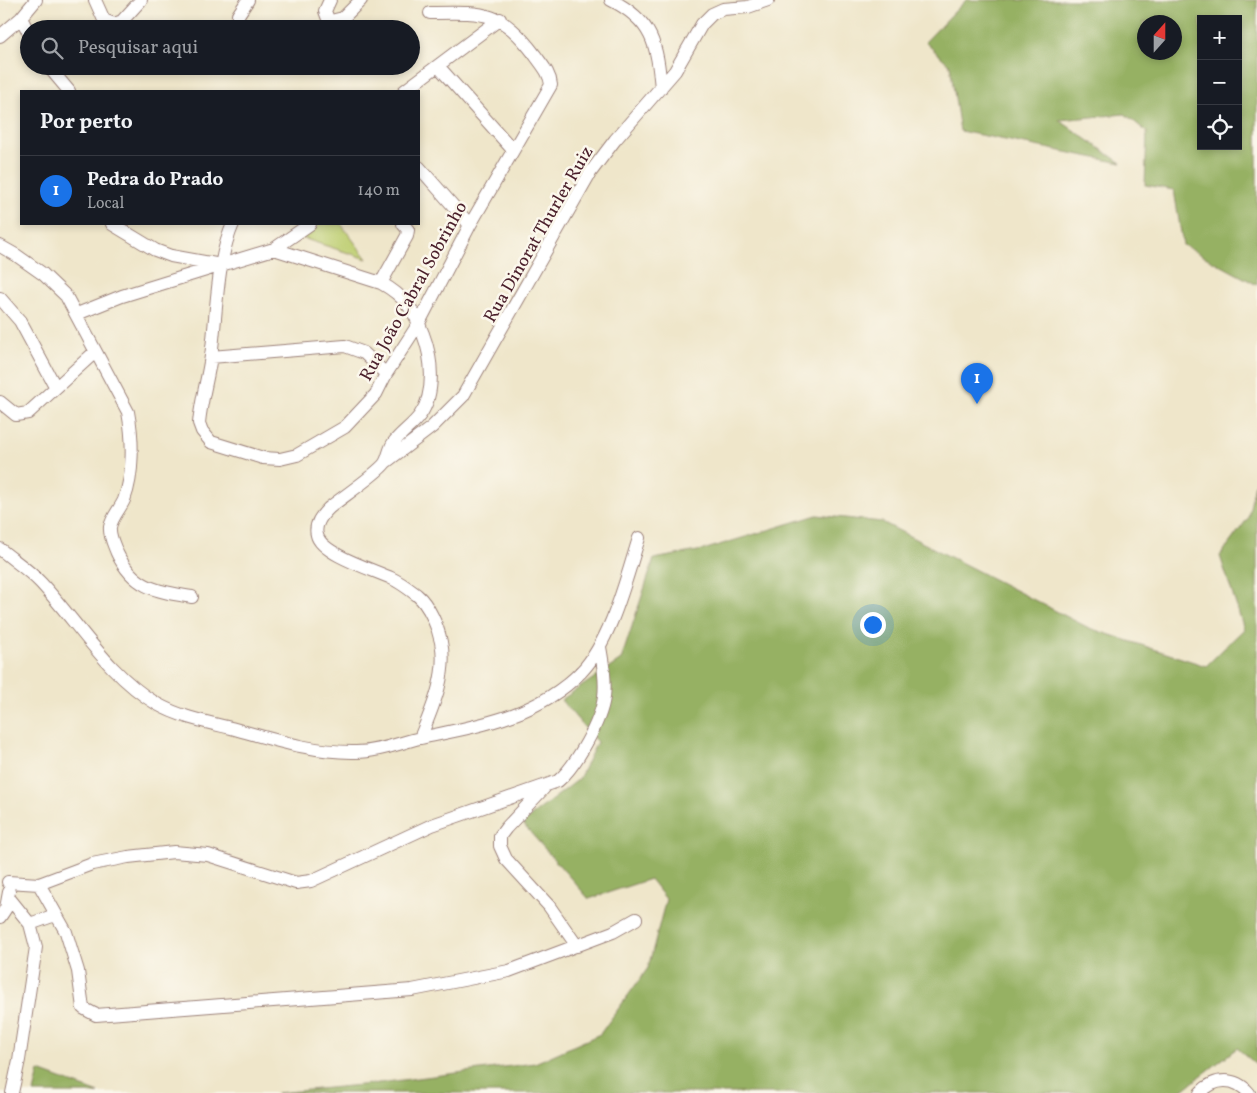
<!DOCTYPE html>
<html lang="pt">
<head>
<meta charset="utf-8">
<style>
  body { margin:0; font-family:Vollkorn,serif; background:#20242c; color:#f1f3f6 }
  .controls { position:absolute; right:15px; top:15px; display:grid; overflow:hidden; border-radius:0px; box-shadow:0 2px 8px #0003 }
  .controls button { width:45px; height:45px; display:grid; place-items:center; padding:0; border:0; border-bottom:1px solid #363941; background:#171b24; color:#f1f3f6; font:25px sans-serif }
  .compass { position:absolute; left:1137px; top:15px; width:45px; height:45px; border-radius:50%; background:#171b24; box-shadow:0 2px 8px #0003; rotate:21deg }
  .you { position:absolute; left:872px; top:624px; width:18px; height:18px; margin:-12px; border:4px solid #fff; border-radius:50%; background:#1a73e8; box-shadow:0 0 0 8px #1a73e833 }
  .badge { display:grid; place-items:center; width:32px; height:32px; border-radius:50%; background:#1a73e8; color:#fff; font-size:16px; font-weight:700 }
  .pin { position:absolute; translate:-50% -41px; filter:drop-shadow(0 1px 2px #0008) }
  .pin::after { content:''; position:absolute; top:26px; width:18px; height:15px; background:inherit; clip-path:polygon(0 0,100% 0,50% 100%) }
  .list { margin:0; padding:0; list-style:none }
  h2 { display:flex; justify-content:space-between; align-items:center; height:65px; margin:0; padding:0 20px; font-size:21px }
  h2 small { font-size:16px; font-weight:400; color:#9ea1a6 }
  .list li { display:grid; grid-template-columns:32px 1fr auto; gap:15px; align-items:center; box-sizing:border-box; height:70px; padding:0 20px; border-top:1px solid #363941 }
  .list b { display:block; font-size:19px; white-space:nowrap }
  .list p { margin:0; font-size:16px; white-space:nowrap; color:#9ea1a6 }
  .list em { font-size:16px; font-style:normal; color:#9ea1a6 }
  .icon { flex:none; width:28px; height:28px; fill:none; stroke:currentColor; stroke-width:2; stroke-linecap:round; stroke-linejoin:round }
  .map { position:relative; flex:none; width:1257px; height:1093px; overflow:hidden }
  .search { position:absolute; background:#171b24; box-shadow:0 2px 8px #0003; left:20px; top:20px; width:400px; height:55px; display:flex; align-items:center; gap:12px; box-sizing:border-box; padding:0 18px; border-radius:28px; color:#9ea1a6; font-size:19px }
  .panel { position:absolute; background:#171b24; box-shadow:0 2px 8px #0003; left:20px; top:90px; width:400px; height:135px; border-radius:0px }
  .map>svg:first-child { display:block }
</style>
</head>
<body>
<div class="map">
<svg width="1257" height="1093" viewBox="0 0 1257 1093">
  <rect width="100%" height="100%" fill="#fbf7ec"/>
  <filter id="ink" filterUnits="userSpaceOnUse"><feTurbulence type="fractalNoise" baseFrequency=".02" numOctaves="2"/><feDisplacementMap in="SourceGraphic" scale="10" xChannelSelector="R" yChannelSelector="G"/><feConvolveMatrix kernelMatrix="1 2 1 2 8 2 1 2 1" color-interpolation-filters="sRGB"/></filter>
  <filter id="wash" filterUnits="userSpaceOnUse"><feTurbulence type="fractalNoise" baseFrequency=".0096" numOctaves="4" result="noise"/><feDisplacementMap in="SourceGraphic" scale="20" xChannelSelector="R" yChannelSelector="G"/><feGaussianBlur stdDeviation="1.12" result="paint"/><feColorMatrix in="noise" values="0 0 0 0 0 0 0 0 0 0 0 0 0 0 0 0 0 1.4 0 .05"/><feComposite in="paint" operator="in"/></filter>
  <g filter="url(#wash)">
    <rect width="100%" height="100%" fill="#efe6ca"/>
    <path fill="#bdce71" stroke="#84764e" d="M320,224h21l26,35 -65,-21z"/>
    <path fill="#96b163" stroke="#706847" fill-rule="evenodd" d="M966,0h291v285l-74,-40 -9,-55 -29,-5 2,-53 -22,-18 -66,6 62,43 -161,-32 -10,-66 -25,-23zM1201,19h37v127h-37zM1174,22v30h-30v-30z
      M1257,473v592l-20,-17 -58,45h-902l94,-9 164,-21 65,-29 48,-66 18,-69 -16,-20 -61,20 -67,-76 57,-44 18,-37 -36,-42 60,-40 33,-101 49,-9 114,-35 65,7 207,106 117,38 38,-37 -24,-73 28,-38z
      M39,1071l60,22h-65z"/>
  </g>
  <g filter="url(#ink)">
    <g fill="none" stroke-linecap="round" stroke-linejoin="round">
      <defs>
        <path id="minor" d="M95,0l9,20 10,4 8,-3 19,-21
          M330,0l-5,11 3,8 3,2 12,-3 18,-18
          M611,0c42,21 46,45 50,88
          M21,18l8,15
          M237,29l1,-14 10,-15
          M0,36l21,-18 15,-18
          M48,66l21,25
          M438,66l75,84
          M404,91l96,-72
          M419,167l51,58
          M112,224l43,26 16,6 50,9 53,-16 107,34c23,13 33,26 42,51 9,23 13,59 -3,81 -7,10 -18,17 -26,27 -5,6 -5,15 -9,21 -8,11 -44,35 -56,45 -7,7 -15,16 -12,27 4,19 57,35 74,43 9,4 18,11 26,17 12,10 21,32 24,47 7,32 -9,67 -21,96
          M233,224c-17,38 -16,90 -22,132 -3,22 -10,44 -12,67l3,8 9,11 52,16 17,1 17,-4 48,-28 31,-33 10,-20 33,-51 51,-98 81,-140c-1,-12 -9,-20 -16,-30 -34,-45 -51,-43 -105,-42
          M0,246l16,9 27,19 23,22 62,116c5,26 6,62 -4,88 -4,9 -12,17 -14,27 -1,9 4,18 7,26 17,36 40,38 75,44
          M274,249l36,-25
          M381,283l26,-47 1,-6 -5,-6
          M0,298l20,23 35,65
          M77,314l45,-18 97,-30
          M211,357l134,-11 19,7 22,21
          M0,402l16,13 12,-2 67,-61
          M386,462l46,-35 31,-31 127,-223 25,-33 60,-69 27,-47 10,-10 11,-5 25,-2 20,-7
          M0,549c13,11 29,21 41,34 38,41 67,92 116,121 23,13 49,18 74,24 40,11 83,25 125,24 22,0 43,-9 64,-14 58,-12 117,-21 161,-66 30,-31 45,-93 58,-134
          M544,788l-38,40 -6,8v10l6,13 43,47 28,40
          M8,882l31,2 53,-20 36,-7 46,-5 34,3 88,28 15,-2 121,-56 126,-44c18,-15 43,-60 46,-84 2,-16 -1,-33 -4,-50
          M39,884l27,48 12,39 5,37 13,7 316,-25 97,-19 104,-39 23,-13
          M9,898l21,26 6,23 -17,113 -7,33
          M0,917l6,-9 3,-16
          M30,924l25,-9
          M1200,1093c15,-16 35,-16 49,0"/>
      </defs>
      <use href="#minor" stroke="#9c827a" stroke-width="14"/>
      <use href="#minor" stroke="#fff" stroke-width="12"/>
    </g>
  </g>
  <g text-anchor="middle" stroke-width="5" stroke-linejoin="round" paint-order="stroke">
    <g font-size="18" fill="#4a1f2b" stroke="#fbf7ec">
      <text transform="translate(538 234) rotate(-60)" y="6">Rua Dinorat Thurler Ruiz</text>
      <text transform="translate(413 291) rotate(-61)" y="6">Rua João Cabral Sobrinho</text>
    </g>
  </g>
</svg>
<div class="controls">
<button>+</button>
<button>−</button>
<button><svg class="icon" aria-label="locate" viewBox="0 0 24 24"><circle cx="12" cy="12" r="6"/><path d="M12 2v4M12 18v4M2 12h4M18 12h4"/></svg></button>
</div>
<svg class="compass" viewBox="-18 -18 36 36"><path d="M0-13l5 13h-10z" fill="#e53935"/><path d="M0 13l5-13h-10z" fill="#9ea1a6"/></svg>
<div class="you"></div>
<div class="pin badge" style="left:977px;top:404px">1</div>
<div class="search"><svg class="icon" aria-label="search" viewBox="0 0 24 24"><circle cx="10" cy="10" r="6"/><path d="M15 15l6 6"/></svg>Pesquisar aqui</div>
<section class="panel">
<h2>Por perto<small></small></h2>
<ul class="list">
<li><span class="badge">1</span><div><b>Pedra do Prado</b><p>Local</p></div><em>140 m</em></li>
</ul>
</section>
</div>
</body>
</html>
